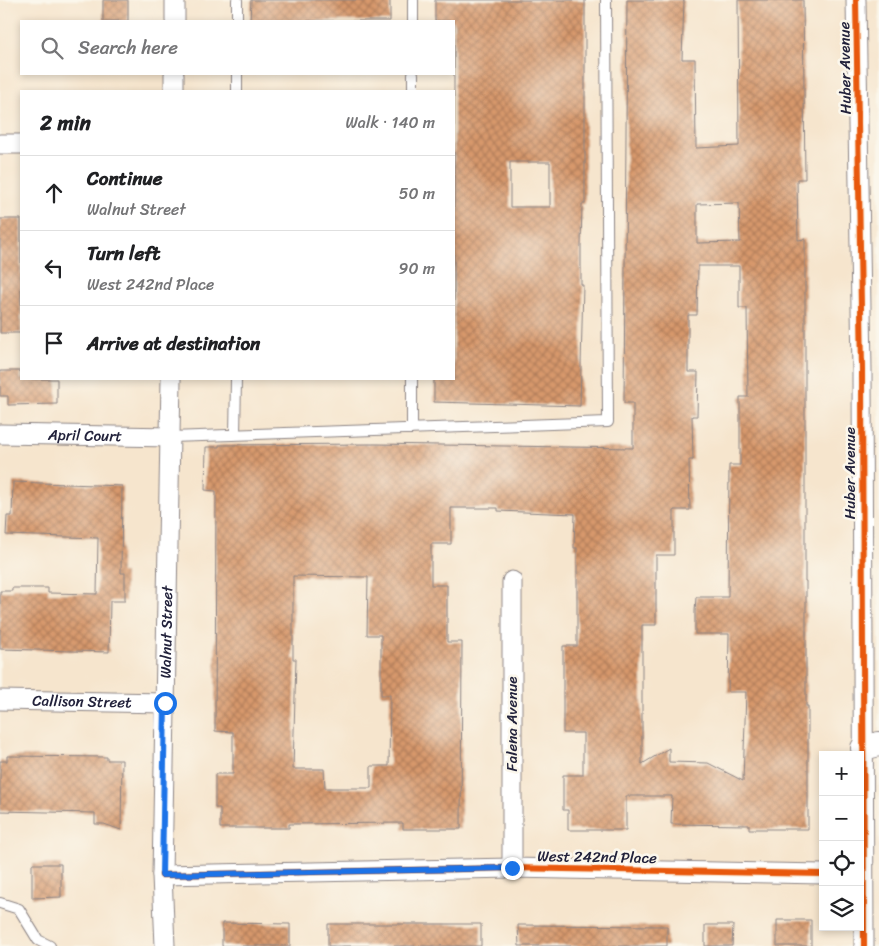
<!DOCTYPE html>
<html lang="en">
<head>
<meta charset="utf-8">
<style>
  body { margin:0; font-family:Sriracha,sans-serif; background:#f2f2f2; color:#202124 }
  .controls { position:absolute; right:15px; bottom:15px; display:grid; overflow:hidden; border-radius:0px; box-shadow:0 2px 8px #0003 }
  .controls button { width:45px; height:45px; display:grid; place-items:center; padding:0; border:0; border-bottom:1px solid #e0e0e0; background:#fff; color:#202124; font:25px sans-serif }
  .stop { position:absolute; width:15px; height:15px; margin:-11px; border:4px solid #1a73e8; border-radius:50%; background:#fff }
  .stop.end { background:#1a73e8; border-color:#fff; box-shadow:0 1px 5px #0008 }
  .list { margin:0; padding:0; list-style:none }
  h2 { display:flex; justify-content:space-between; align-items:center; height:65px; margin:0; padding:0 20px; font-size:21px }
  h2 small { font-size:16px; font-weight:400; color:#757577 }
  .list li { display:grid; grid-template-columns:32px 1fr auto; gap:15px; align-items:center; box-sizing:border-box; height:75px; padding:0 20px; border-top:1px solid #e0e0e0 }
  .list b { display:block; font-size:19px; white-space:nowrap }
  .list p { margin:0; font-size:16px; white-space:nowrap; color:#757577 }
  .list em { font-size:16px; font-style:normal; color:#757577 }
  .icon { flex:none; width:28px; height:28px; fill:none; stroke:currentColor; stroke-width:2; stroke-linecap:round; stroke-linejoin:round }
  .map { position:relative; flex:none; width:879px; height:946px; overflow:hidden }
  .search { position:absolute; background:#fff; box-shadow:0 2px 8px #0003; left:20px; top:20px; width:435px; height:55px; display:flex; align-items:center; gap:12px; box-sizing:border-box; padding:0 18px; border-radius:0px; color:#757577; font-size:19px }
  .panel { position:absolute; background:#fff; box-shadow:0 2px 8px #0003; left:20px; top:90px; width:435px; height:290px; border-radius:0px }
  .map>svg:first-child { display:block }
</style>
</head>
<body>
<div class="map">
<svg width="879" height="946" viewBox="0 0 879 946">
  <defs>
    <pattern id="building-cross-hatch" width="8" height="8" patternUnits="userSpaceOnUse" patternTransform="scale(1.25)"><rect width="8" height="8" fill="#d7986c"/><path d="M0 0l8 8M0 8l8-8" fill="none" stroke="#ae7c5a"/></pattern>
  </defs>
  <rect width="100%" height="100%" fill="#fbf7ec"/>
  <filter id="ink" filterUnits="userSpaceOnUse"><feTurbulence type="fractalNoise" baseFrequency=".02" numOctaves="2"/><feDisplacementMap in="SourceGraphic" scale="10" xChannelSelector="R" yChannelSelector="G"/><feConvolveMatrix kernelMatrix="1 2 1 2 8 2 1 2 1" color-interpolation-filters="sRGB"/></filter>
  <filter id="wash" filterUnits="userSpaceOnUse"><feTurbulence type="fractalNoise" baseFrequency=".0096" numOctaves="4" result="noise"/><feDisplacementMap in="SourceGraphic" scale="20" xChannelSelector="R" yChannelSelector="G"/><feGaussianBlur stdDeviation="1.12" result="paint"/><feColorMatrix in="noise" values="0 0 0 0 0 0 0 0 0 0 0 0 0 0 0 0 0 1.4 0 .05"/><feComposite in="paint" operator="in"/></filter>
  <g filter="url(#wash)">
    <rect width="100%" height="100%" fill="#f6e5cd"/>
    <g id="blocks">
      <path fill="url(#building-cross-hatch)" fill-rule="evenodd" d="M103,0h25v21h-25z
        M251,0h139v21h-140z
        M435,0h150v204h-3l-1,41v40h2l-3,121 -146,-4v-23h20v-358h-19zM510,162h40v45h-40z
        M627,0h57l-2,59h13l1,89 43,-2 -1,-146h65l2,179h-8l1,61 7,-1v342h1v125h2v123h-59v-4l-78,-1 1,-28h-46v34h-58v-20h-5v-35h20v-42h-20v-87h14v-98h-3l1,-34 -77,-3v-3h-47v36h-20v41h16v57h15l-1,187h-58v-6l-114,1v4h-69v-20h-5v-34h18v-42l-18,-1 1,-240 -11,-1 1,-43h13v-2l156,-1 258,4v-45h-9zM739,203l1,39 -43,1v-39zM698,266h41v42h8l1,89h-8v68h-11l-1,132h-32l-1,14v23h34l-1,58h18l-3,89 -35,-18 -39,-1v-14l-27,16v-139h14v-70h18v-45h16l-1,-50h4l-1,-44h5l1,-44h-10v-57h9zM293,576l75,1 -1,58h14v60h9l-1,71h-18v22h-46l-1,-19h-31l3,-110h-3z
        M0,219h21v114h-21z
        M0,371h21v8h36v25l-49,1v-9h-8z
        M13,482l109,4 -1,87h4v28h-15l-1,51 -109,-3v-58h12v-3h36v5l49,1 1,-56 -92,-3 1,-19h5z
        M7,756l100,1v3h15l-1,70 -17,-6h-9v-11l-95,-2v-50h7z
        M32,864h29v33l-29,1z
        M777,920h34v26h-34z
        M222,923l68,1v22h-68z
        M328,924h153v22h-153z
        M518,925l149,1v20h-148z
        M705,925h28l-1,21h-27z"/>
    </g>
  </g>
  <g filter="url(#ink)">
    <use href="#blocks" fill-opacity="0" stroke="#8c8484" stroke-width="1"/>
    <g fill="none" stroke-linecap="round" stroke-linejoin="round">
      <defs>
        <path id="service" d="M237,21v-21
          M413,21v-21
          M237,91v-17
          M413,91v-17
          M412,429v-50
          M235,435l1,-56
          M171,437l437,-15 -2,-422
          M0,903l19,6 19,31 12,6"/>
        <g id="minor">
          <path d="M856,0l6,370 2,576"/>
          <path d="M175,21v-21"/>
          <path d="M174,91v-17"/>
          <path d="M0,144h21"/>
          <path id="s1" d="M0,434l171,3"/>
          <path d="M512,581v287"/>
          <path id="s2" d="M0,700l165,3"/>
          <path d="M162,875l350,-7 311,6"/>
          <path id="s3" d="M165,946l-3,-71 9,-496"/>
        </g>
        <path id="tertiary" d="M863,748l16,-4"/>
      </defs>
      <use href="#service" stroke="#8c8484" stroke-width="12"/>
      <use href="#minor" stroke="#8c8484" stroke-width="21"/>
      <use href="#tertiary" stroke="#8c8484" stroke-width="26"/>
      <use href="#service" stroke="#fff" stroke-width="10"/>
      <use href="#minor" stroke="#fff" stroke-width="19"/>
      <use href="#tertiary" stroke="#fff" stroke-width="24"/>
      <defs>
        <path id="cycleway" d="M856,0l6,370 2,576
          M162,875l350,-7 311,6"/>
      </defs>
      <use href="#cycleway" stroke="#fbf7ec" stroke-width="9"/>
      <use href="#cycleway" stroke="#e8590c" stroke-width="6"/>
    </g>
  </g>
  <g fill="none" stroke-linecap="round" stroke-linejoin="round" filter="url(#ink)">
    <path stroke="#1a73e8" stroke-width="6" d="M165,703l-3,172 350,-7"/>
  </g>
  <g text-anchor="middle" stroke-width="5" stroke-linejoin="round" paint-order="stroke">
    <g font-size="15" fill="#22223b" stroke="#fbf7ec">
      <text transform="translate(845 68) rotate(-91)" y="5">Huber Avenue</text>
      <text dy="5" stroke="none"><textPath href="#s1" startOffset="85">April Court</textPath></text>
      <text transform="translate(850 473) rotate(-90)" y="5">Huber Avenue</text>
      <text dy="5" stroke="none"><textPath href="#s3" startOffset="314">Walnut Street</textPath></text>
      <text dy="5" stroke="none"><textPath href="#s2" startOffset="82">Callison Street</textPath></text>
      <text transform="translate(512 724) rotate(-90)" y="5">Falena Avenue</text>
      <text transform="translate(597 857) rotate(1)" y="5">West 242nd Place</text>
    </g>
  </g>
</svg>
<div class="controls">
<button>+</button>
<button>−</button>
<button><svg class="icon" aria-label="locate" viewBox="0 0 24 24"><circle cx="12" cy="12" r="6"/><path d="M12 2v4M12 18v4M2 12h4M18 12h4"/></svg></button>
<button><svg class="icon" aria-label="layers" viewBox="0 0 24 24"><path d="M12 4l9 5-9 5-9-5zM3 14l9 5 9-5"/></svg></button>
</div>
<div class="stop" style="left:165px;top:703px"></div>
<div class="stop end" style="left:512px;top:868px"></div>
<div class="search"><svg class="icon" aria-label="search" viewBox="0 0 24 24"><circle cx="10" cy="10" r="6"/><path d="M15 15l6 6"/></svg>Search here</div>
<section class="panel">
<h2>2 min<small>Walk · 140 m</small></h2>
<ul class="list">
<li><svg class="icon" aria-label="ahead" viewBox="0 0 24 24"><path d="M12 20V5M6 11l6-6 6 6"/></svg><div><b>Continue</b><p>Walnut Street</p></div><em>50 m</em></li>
<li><svg class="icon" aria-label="left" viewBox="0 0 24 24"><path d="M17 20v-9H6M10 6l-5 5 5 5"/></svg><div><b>Turn left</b><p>West 242nd Place</p></div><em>90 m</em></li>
<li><svg class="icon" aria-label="arrive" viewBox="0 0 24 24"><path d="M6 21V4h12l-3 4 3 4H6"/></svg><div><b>Arrive at destination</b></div></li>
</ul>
</section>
</div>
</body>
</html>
